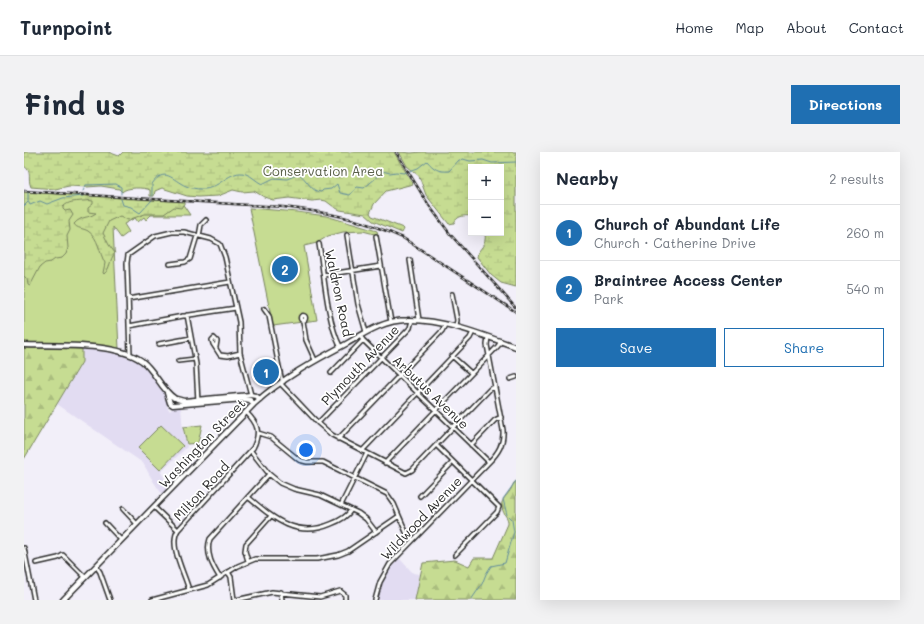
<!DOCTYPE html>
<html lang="en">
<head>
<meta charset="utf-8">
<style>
  body { margin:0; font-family:Mali,sans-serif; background:#f2f2f3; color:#1f2937 }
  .controls { position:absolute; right:12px; top:12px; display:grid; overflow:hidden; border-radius:0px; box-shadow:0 4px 16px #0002 }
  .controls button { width:36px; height:36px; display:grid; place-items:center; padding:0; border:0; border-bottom:1px solid #e0e1e3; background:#fff; color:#1f2937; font:20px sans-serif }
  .you { position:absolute; left:282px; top:298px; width:14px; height:14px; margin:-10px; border:3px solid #fff; border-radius:50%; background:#1a73e8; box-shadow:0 0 0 6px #1a73e833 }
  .badge { display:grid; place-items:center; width:26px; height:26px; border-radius:50%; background:#1f6fb2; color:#fff; font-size:13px; font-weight:700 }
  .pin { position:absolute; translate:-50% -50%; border:2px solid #fff; box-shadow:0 1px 4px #0006 }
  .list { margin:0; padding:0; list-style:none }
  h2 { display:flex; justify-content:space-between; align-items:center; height:52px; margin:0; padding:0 16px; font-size:17px }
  h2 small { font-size:13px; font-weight:400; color:#747a83 }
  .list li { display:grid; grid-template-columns:26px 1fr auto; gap:12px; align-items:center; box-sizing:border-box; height:56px; padding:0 16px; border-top:1px solid #e0e1e3 }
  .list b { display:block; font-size:15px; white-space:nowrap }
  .list p { margin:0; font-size:13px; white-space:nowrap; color:#747a83 }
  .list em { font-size:13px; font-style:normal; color:#747a83 }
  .actions { display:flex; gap:8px; padding:12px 16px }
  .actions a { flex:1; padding:9px 0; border:1px solid #1f6fb2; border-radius:0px; text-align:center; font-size:14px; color:#1f6fb2 }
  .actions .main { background:#1f6fb2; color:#fff }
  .map { position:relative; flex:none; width:492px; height:448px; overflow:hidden; border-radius:0px }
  header { display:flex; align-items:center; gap:24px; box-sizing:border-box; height:56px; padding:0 20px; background:#fff; border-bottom:1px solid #e0e1e3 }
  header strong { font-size:19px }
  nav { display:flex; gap:22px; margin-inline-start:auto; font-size:14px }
  .intro { display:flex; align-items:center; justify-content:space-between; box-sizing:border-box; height:96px; padding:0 24px }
  h1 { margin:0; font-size:28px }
  .button { padding:10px 18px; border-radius:0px; background:#1f6fb2; color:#fff; font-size:14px; font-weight:700 }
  main { display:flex; gap:24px; padding:0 24px }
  aside { flex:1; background:#fff; border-radius:0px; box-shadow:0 4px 16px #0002 }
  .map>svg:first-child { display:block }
</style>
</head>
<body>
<header>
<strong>Turnpoint</strong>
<nav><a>Home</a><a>Map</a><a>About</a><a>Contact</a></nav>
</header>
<div class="intro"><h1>Find us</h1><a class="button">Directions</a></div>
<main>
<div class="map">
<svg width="492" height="448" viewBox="0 0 492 448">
  <defs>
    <pattern id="forest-firs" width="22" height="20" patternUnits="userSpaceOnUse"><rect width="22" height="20" fill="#c6dc92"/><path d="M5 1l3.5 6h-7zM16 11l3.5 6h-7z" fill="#aabd7e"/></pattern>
    <pattern id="wetland-marsh" width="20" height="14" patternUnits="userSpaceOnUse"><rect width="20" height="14" fill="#c6dc92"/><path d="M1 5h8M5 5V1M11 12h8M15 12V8" fill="none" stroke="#aabd7e"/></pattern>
  </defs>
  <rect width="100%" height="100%" fill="#f2eff9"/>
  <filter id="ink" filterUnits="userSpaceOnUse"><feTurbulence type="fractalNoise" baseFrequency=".025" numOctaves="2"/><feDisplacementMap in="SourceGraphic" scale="8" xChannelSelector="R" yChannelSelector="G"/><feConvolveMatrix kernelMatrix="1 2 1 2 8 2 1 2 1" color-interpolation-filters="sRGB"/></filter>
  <g filter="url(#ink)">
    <path fill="#e2dcf2" d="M58,197l19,2 20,4 16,6 12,11 16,20 2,8v7l3,4 3,-3 8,-1 2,25 4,15 -26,25 8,15 -7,7 -9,-13 -10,-18 -86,-59 25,-42z
      M375,406l14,15 7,1 -5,26h-38l3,-12 5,-12z"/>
    <path fill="#c6dc92" stroke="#78845e" d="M36,46l122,5 8,12h-39l-5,5 -2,-3 -6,5 -3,-4 -11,6 5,8 -8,6 -8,-11 6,122 -29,-5 -66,-1v-137z
      M225,56l48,4 29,4 51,15 1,4 -15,-4 -20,1 -15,4 -11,7 -13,3 13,74 -44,6z
      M137,273l22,21 -23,24 -22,-22z
      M178,273l-4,18 -11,1 -4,-17z"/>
    <path fill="url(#forest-firs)" stroke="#78845e" d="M0,196l58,1v13l-58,97z
      M492,329v119h-101l8,-37 32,-3 14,6 5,-8h19l15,-34c0,-5 -1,-6 -3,-9 -8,-14 0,-16 6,-26 2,-4 2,-6 5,-8z"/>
    <path fill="url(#wetland-marsh)" stroke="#78845e" d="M0,0h84l11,4 4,-4h271l19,32 -27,7 -12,13 -4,9 2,3 31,12 1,1 -2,4 -29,-12 -8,-7 -25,-4 -6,-3 -8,-6 -5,-1 -9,1 -23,-3 -16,2 -9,-3 -10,-6 -12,1 -9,-2 -15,6 -20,1 -11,-1 -25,-8 -7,3 -1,5h-4v-6c-6,-3 -24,-3 -28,2l-3,-3 -18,-3 -14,1 -18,-1 -14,3 -24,-2c-4,-9 2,-15 -7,-21z
      M375,0l12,1 11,-1h94v135l-15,-4 -10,-8 -14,-18c1,-10 10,-9 8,-24h16v-66h-30v49c-7,-1 -14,0 -17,7l-5,1 -23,-29 -7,-19 -12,-10z
      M0,40l161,10 -4,6 -7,-1 -10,7h-19l-17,6 -8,-4 -11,5 -6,12 6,12 6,8c-6,7 -4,15 -11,21l-1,-1 2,-10c-6,-10 -6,-25 -17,-32 -5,-3 -11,-2 -14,-7 8,-9 14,-5 22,-11l-8,-1v-4l5,-4v-3c-5,-1 -6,0 -11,0 -8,1 -13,0 -19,6v2l2,2 5,-1 3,5 -4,6 1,9 -3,6 1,12 -2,6 -4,4 -7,1 -4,3 -6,1 -5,4 -10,19 -2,-1 -1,-6 -3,-3z"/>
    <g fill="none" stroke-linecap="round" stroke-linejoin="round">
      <path stroke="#628d9c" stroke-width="1" d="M59,39l3,-6 30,-1 5,3v7
        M4,40v9l2,4 10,-4 7,3 16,-6 20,-2
        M128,44v-12c13,-18 20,-4 34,2 4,2 11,3 15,3 17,2 29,-21 45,-15 6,2 10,7 16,10l12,-6 13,1 12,-5c8,5 12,18 22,18l2,-2 8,-1 6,-5 3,9 10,2 7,-8 7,1 12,-10 1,-7h5l8,2 6,-1 8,1 14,-5 9,-7c7,8 11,11 22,10l10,-11 4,-1 7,2 13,-1 9,3 24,-1
        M97,47l2,6 8,2 9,6 12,-13
        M0,54l4,-4
        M447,448l11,-16 4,-10 5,-8 14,-3 9,-31 -2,-12 -5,-5 -4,-16 13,-18"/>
      <defs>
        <path id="minor" d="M323,83l11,69 8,28
          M175,84l2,-11 5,-5
          M352,84l15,86
          M295,92c5,29 8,77 21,102
          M386,108l9,60
          M146,112l15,-2 5,-3 7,-23
          M300,123l57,-9
          M428,142l5,26 -1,7
          M104,147l102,-17
          M240,157l5,7 12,61 2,5
          M163,163l9,49 2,38
          M276.5 166a2.5 2.5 0 1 1 5 0a2.5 2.5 0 1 1-5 0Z
          M279,169l3,19 9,20
          M105,174l54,-10 53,-8
          M336,184l3,4 126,122
          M135,192l32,-6
          M192,195l1,-6 -3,-3 -2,2 1,4 7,11 8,1 12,-3
          M106,203l-3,-92 1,-8 27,-19 17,-4h12l27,7 9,5 5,13 14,65 1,31 11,42
          M428,204l19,17
          M154,209l17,-2
          M307,221l32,-33
          M486,227l6,-2
          M257,232l37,39 14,12 74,38 6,-3 78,-81 5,-2
          M294,271l92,-95 2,-8
          M234,281l13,4 28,23 8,2h16l64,32 7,10 12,28 7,8
          M314,287l104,-108 3,-6
          M412,293l63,62 -2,5 -42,43
          M447,293l24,-25 6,-3
          M227,299l18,23 11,9 14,6 26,6 38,18 8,6 10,13
          M338,299l108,-113 3,-6
          M361,311l113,-117 3,-5
          M396,344l33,-34
          M224,345c25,21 48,42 83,27 8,-3 16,-7 20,-14
          M317,353l26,-52
          M130,355l24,23
          M99,357l14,15
          M81,371l16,17
          M0,396l10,52
          M224,409l-3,-10 1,-7 25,-28
          M12,411l22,-5 5,-3 22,22
          M72,414l4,6 10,28
          M204,420l3,5 3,23
          M196,426c-7,-11 -15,-25 -10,-39l59,-65
          M165,438c-4,-16 -21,-45 -11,-60l75,-82c8,-16 5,-24 -7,-36
          M257,440l1,8
          M128,448l56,-15 30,-19 17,-7h62l21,-4 10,-4 51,-35
          M212,448l36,-8 48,5 20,-6 5,4v5
          M351,448l5,-18 10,-18 99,-102c9,-9 15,-18 14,-32l-16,-85 1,-8"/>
        <path id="major" d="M0,193c32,1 91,-3 118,16 13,10 19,28 32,37
          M143,241l3,10 3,2 71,-6 6,1 4,4
          M153,247l7,2 66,-6 6,1 4,3
          M39,448l191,-196c27,-25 60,-43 92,-60 19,-11 38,-24 61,-24 36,-1 76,15 109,27"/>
      </defs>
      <use href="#minor" stroke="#2b2b2b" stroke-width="6"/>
      <use href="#major" stroke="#2b2b2b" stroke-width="7"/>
      <use href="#minor" stroke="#fff" stroke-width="3"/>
      <use href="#major" stroke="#fff" stroke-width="4"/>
      <defs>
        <path id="rail" d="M372,0l32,52 22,30 65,73
          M0,39l259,16c45,5 78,12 120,31l113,74"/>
      </defs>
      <use href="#rail" stroke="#2b2b2b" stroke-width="2.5"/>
      <use href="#rail" stroke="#fff" stroke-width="1" stroke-dasharray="3" stroke-linecap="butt"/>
    </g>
  </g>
  <g text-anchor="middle" stroke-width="3.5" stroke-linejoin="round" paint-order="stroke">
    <g font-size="13" fill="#5a604a" stroke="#fff">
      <text x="299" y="24">Conservation Area</text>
    </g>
    <g font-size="13" fill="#2b2b2b" stroke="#fff">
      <text transform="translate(315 141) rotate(78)" y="5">Waldron Road</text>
      <text transform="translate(336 213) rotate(-46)" y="5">Plymouth Avenue</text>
      <text transform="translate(407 240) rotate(44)" y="5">Arbutus Avenue</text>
      <text transform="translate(178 291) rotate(-46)" y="5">Washington Street</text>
      <text transform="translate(177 339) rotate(-47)" y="5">Milton Road</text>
      <text transform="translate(397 366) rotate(-46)" y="5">Wildwood Avenue</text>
    </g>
  </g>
</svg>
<div class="controls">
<button>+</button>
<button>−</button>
</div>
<div class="you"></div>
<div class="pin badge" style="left:242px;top:220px">1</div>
<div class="pin badge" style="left:261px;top:117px">2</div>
</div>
<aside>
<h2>Nearby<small>2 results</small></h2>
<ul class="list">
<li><span class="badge">1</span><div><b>Church of Abundant Life</b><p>Church · Catherine Drive</p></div><em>260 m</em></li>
<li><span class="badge">2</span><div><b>Braintree Access Center</b><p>Park</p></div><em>540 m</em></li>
</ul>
<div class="actions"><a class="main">Save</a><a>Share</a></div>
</aside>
</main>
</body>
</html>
